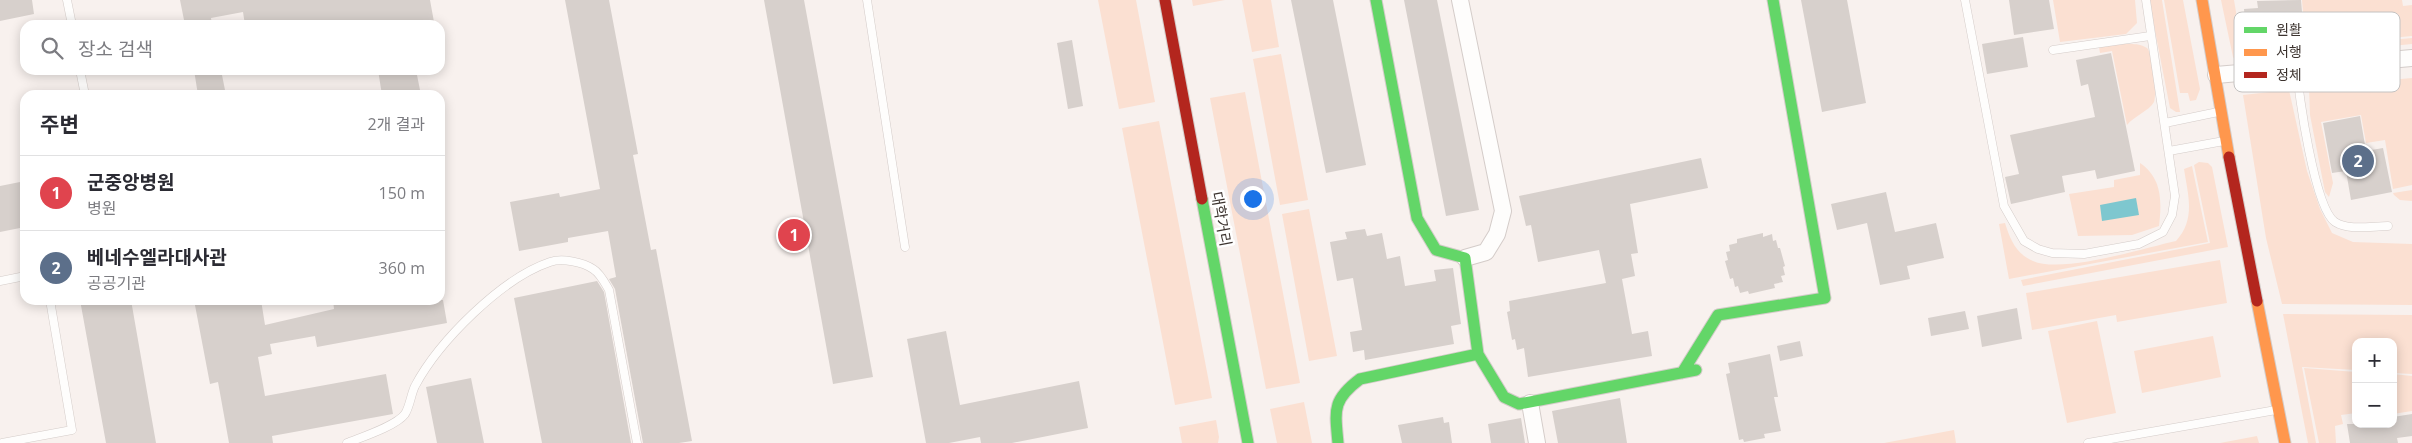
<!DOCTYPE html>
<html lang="ko">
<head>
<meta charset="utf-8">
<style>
  body { margin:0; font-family:"Open Sans","Noto Sans KR",sans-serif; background:#f7f7f7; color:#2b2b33 }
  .controls { position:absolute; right:15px; bottom:15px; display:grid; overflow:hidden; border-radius:10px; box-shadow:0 2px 12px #0003 }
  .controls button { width:45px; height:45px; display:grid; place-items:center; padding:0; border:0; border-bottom:1px solid #e1e1e2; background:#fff; color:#2b2b33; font:25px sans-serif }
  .you { position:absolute; left:1252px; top:198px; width:18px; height:18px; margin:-12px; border:4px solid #fff; border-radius:50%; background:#1a73e8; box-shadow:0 0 0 8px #1a73e833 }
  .badge { display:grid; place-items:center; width:32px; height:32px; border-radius:50%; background:#b45309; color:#fff; font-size:16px; font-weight:700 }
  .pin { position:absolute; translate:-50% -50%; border:2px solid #fff; box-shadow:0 1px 5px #0006 }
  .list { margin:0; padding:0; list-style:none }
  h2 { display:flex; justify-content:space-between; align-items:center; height:65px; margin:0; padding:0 20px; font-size:21px }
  h2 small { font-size:16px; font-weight:400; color:#7c7c81 }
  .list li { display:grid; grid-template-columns:32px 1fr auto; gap:15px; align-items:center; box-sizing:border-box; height:75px; padding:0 20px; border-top:1px solid #e1e1e2 }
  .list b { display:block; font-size:19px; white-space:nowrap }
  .list p { margin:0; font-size:16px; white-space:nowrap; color:#7c7c81 }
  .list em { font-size:16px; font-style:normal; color:#7c7c81 }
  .icon { flex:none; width:28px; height:28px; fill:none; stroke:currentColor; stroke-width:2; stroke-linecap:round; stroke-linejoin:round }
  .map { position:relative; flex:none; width:2412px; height:443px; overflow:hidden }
  .search { position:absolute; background:#fff; box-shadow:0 2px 12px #0003; left:20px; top:20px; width:425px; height:55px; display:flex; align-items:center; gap:12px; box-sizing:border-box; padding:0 18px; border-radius:15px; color:#7c7c81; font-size:19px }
  .panel { position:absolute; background:#fff; box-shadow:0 2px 12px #0003; left:20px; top:90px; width:425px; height:215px; border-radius:15px }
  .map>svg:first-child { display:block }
</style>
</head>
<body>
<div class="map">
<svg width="2412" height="443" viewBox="0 0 2412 443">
  <rect width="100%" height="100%" fill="#f8f1ee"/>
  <path fill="#fbe0d2" d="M1098,0h38l19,102 -36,7z
    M1192,0h33l-32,6z
    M1242,0h29l8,47 -27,5z
    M2053,0h82l2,23 -11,11 -66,8z
    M2149,0h13l18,112h-4l-6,-4z
    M2164,0h19l17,89 -4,11 -6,1 -2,-8h-8z
    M2221,0h13l9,54 169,-16v6l-176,17 -3,-4z
    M2302,0h100l1,6 9,-1v31l-126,12v-9l19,-2z
    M2124,44c7,0 16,-1 23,4 6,6 10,46 7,54 -5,9 -20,14 -27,23l-15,-74 -12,2 -1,-6z
    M1281,54l27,146 -28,5 -27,-146z
    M2412,78v107l-19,4 -8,-49 -19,3 -5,-28 -40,7 12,61 -4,14 -4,-5 -15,-77 -1,-28z
    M2289,90l18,81 13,38 12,24 21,9 59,2v61l-130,-1 -16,-66 -23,-143z
    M1245,92l55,291 -34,6 -56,-291z
    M1159,121l53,277 -37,7 -53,-277z
    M2199,162l9,1 4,4 16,80 -205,39 -2,-6 189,-37 -16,-78z
    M2140,163c22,15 22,38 19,63l-27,9 -54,1 -9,-42 45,-7v-7l26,-5z
    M2192,166l16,76 -199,37 -10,-55 6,-1c5,16 11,31 28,38 29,13 111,-13 143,-20 20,-22 12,-46 8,-72z
    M2412,190v11l-12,-1 -6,-5 -1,-2z
    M1309,209l28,147 -28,5 -27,-147z
    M2220,260l7,43 -110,19 -1,-7 -84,15 -6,-37z
    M2283,314l129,1v59l-19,-1v-31h-37v28l-54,-3 14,76h-8z
    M2097,321l19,92 -49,10 -19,-92z
    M2213,336l8,41 -79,16 -8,-42z
    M2304,368l52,4v41l-15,2 2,9 -8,2 1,17h-17z
    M2393,374l19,2v35l-19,3z
    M1304,402l8,41h-35l-7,-34z
    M1216,420l3,17 -1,6h-36l-3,-16z
    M1954,430l2,13h-72z
    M2257,436l2,7h-39z"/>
  <path fill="#7ec7cf" d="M2136,198l3,17 -37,6 -2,-16z"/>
  <path fill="#d7d0cc" d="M0,0h32l2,14 -34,7z
    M180,0h250l4,22 -17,3h-172l-2,-13 -32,6 1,7h-27z
    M565,0h44l29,154 -5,1 18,95 5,-1 36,192 -13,2h-36l-28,-154 -6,-10 7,-2 -8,-46 -40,7v4l-49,9 -9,-49 49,-9 1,4 40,-8z
    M764,0h40l69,377 -40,7z
    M1291,0h42l33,165 -40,8z
    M1404,0h33l42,210 -33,6z
    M1801,0h46l19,103 -44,9z
    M2009,0h40l5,29 -40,6z
    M2301,0l3,36 -20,2 1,11 -38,3 -3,-43 14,-1 -1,-7z
    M2023,37l5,30 -41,7 -5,-30z
    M1072,40l11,66 -15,3 -11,-66z
    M2111,53l24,118 -38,8 -2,-9 -33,6 3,16 -54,12 -6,-27 14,-3 -9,-39 85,-18 -7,-33 -7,2 -5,-26z
    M194,70h27l5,25h-28z
    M378,70h38l5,25h-39z
    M2360,116l6,35 17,-3 9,44 -41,8 -5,-29 -14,2 -9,-50z
    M1701,158l7,30 -78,16 8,49 -7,1 4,22 -13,3 10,55 16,-3 4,25 -124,21 -4,-29 -7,2 -2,-11 -3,1 -5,-28 3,-1 -1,-10 97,-18 -7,-33 -61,12 -7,-37 -5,1 -7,-30z
    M25,181v46l-25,5v-46z
    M1886,192l9,40 41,-9 8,35 -37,8 3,13 -30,6 -13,-62 -30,7 -6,-26z
    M1365,229l2,7 15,-3 5,26 13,-3 5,30 31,-5 -2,-11 19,-2 8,56 -10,2 3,18 -89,16 -1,-10 -11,2 -3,-20 12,-2 -9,-52 -16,3 -7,-39 17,-3 -2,-7z
    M1763,233v4l9,-3 1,7 3,-1 2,8h2l5,18 -2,1 2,8 -4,1 2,6 -9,2 1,4 -26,6 -1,-3 -8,2 -2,-7 -3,1 -2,-9 -3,1 -5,-18 3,-1 -2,-8 4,-1 -1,-6 8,-2v-4z
    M597,281l7,11 27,151h-89l-28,-145z
    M80,300h51l25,143h-50z
    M194,300h67l4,25 69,-16 -1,-9h34v3l16,-3h60l4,23 -130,24 -2,-11 -45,8 2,10 -14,3 7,39 121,-22 7,40 -121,22 1,7h-44l-11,-61 -8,2z
    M2017,308l5,31 -40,8 -5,-31z
    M1965,311l4,18 -38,7 -3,-18z
    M946,331l14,74 119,-24 9,47 -76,15h-31l-1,-6 -31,6h-23l-19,-104z
    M1800,341l3,15 -23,5 -3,-15z
    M1770,354l8,43h-4l7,34 -17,3 1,4 -21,4 -1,-3 -4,1 -13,-66 4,-1 -2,-10z
    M471,378l13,65h-47l-11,-56z
    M1620,398l7,45h-69l-6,-32z
    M2412,414v22l-15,2 1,5h-48l-3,-19h46v-7z
    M1443,417l1,6 5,-1 3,21h-50l-4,-18z
    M1521,418l4,25h-34l-3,-19z"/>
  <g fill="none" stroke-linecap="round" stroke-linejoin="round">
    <defs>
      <path id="lane" d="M67,0l5,25
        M867,0l38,247
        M1965,0l39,206 20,35 14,8 14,4 32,1 55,-10 24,-12 9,-17 3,-19 -29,-196
        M2053,50l97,-14
        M2297,68c1,26 18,141 38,154 14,9 37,4 53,4
        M80,70l5,25
        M2165,123l53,-11
        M2169,151l55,-10
        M0,281l25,-5
        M2,443l70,-13 -22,-130
        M347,443c15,-6 49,-17 58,-29 5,-8 6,-20 10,-28 24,-45 87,-108 135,-124 12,-4 33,0 43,7 7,4 12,14 16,21l28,153
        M2088,443l188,-33"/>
      <path id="street" d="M1460,0l43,211 -6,23 -11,18 -21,6
        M2216,75l196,-17
        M1530,403l7,40"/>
      <path id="fast" d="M1376,0l41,218 19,32 29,8 13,96
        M1202,199l46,244
        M1682,373l36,-58 107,-17 -52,-298
        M1338,443c-3,-33 -6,-43 22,-64l118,-25 26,43 15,7 177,-34"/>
      <path id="slow" d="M2202,0l27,157
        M2257,301l28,142"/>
      <path id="jam" d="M1165,0l37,199
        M2229,157l28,144"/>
    </defs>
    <use href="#lane" stroke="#d4ccc9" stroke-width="9"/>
    <use href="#street" stroke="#d4ccc9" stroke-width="18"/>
    <use href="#fast" stroke="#d4ccc9" stroke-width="13"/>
    <use href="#slow" stroke="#d4ccc9" stroke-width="13"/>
    <use href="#jam" stroke="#d4ccc9" stroke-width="13"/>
    <use href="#lane" stroke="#fefdfc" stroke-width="8"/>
    <use href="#street" stroke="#fefdfc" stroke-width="16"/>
    <use href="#fast" stroke="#63d668" stroke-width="11"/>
    <use href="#slow" stroke="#ff974d" stroke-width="11"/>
    <use href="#jam" stroke="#b3261e" stroke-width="11"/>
  </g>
  <g text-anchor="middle" stroke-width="5" stroke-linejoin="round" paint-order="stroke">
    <g font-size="15" fill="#3c332f" stroke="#fff">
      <text transform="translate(1221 219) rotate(80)" y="5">대학거리</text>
    </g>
  </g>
  <rect x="2234" y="12" width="166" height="80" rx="8" fill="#fff" stroke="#c4c2c1" stroke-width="1"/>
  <rect x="2244" y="27" width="23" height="6" fill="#63d668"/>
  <rect x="2244" y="49" width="23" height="7" fill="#ff974d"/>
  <rect x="2244" y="72" width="23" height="6" fill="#b3261e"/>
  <g font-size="14" fill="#3c332f">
    <text x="2276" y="35">원활</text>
    <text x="2276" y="57">서행</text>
    <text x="2276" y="80">정체</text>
  </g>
</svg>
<div class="controls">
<button>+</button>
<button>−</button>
</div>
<div class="you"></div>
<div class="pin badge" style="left:794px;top:235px;background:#e0444e">1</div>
<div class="pin badge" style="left:2358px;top:161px;background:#5c6f8a">2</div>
<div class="search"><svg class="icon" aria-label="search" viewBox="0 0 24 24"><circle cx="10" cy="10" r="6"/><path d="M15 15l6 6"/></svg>장소 검색</div>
<section class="panel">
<h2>주변<small>2개 결과</small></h2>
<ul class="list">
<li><span class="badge" style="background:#e0444e">1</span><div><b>군중앙병원</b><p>병원</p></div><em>150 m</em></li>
<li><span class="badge" style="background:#5c6f8a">2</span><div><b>베네수엘라대사관</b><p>공공기관</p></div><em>360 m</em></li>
</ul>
</section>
</div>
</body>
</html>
